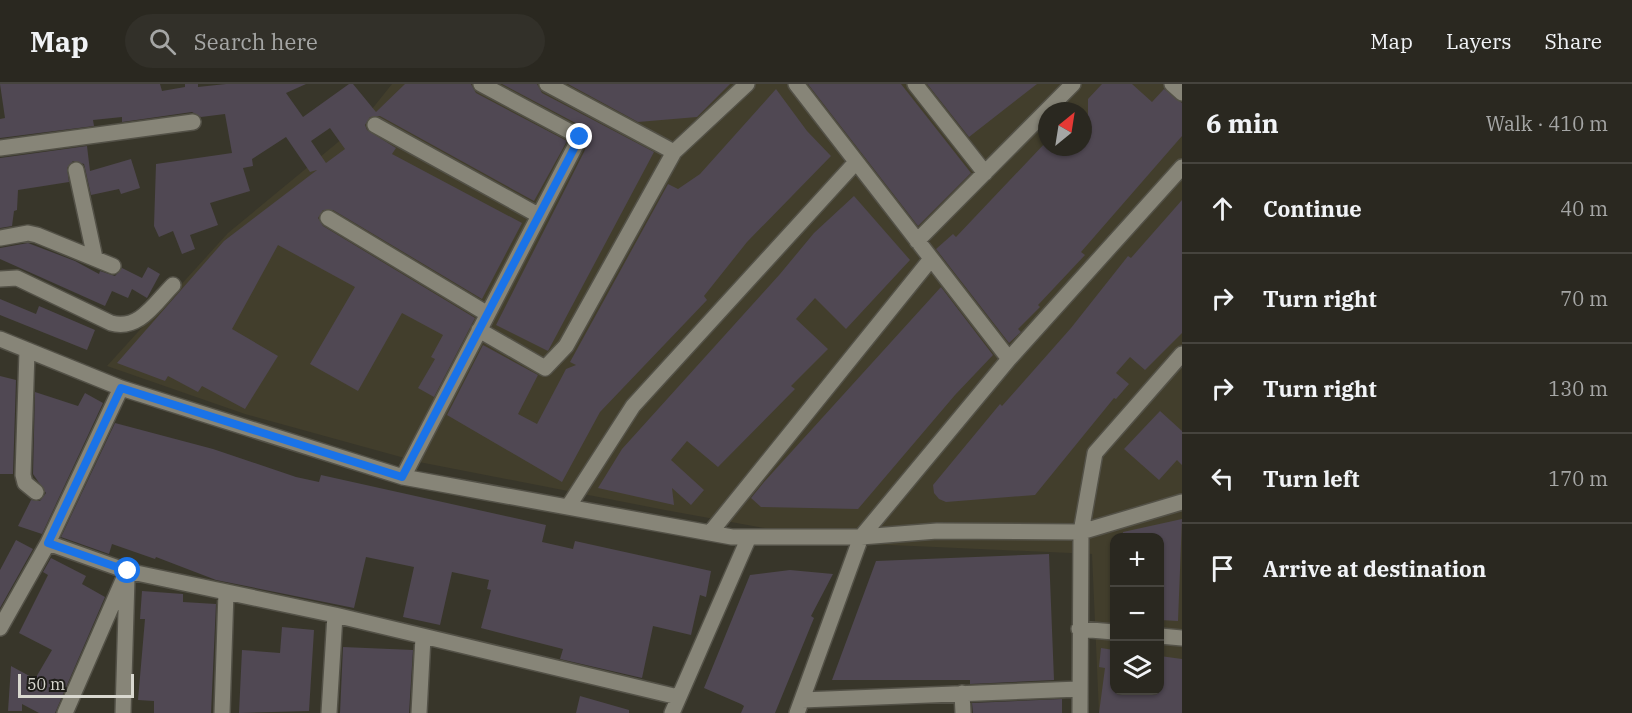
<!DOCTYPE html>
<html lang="en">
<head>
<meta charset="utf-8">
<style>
  body { margin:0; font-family:"IBM Plex Serif",serif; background:#323029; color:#f1f3f6 }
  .controls { position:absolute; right:18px; bottom:18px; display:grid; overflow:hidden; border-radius:12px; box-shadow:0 2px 4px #0004 }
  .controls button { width:54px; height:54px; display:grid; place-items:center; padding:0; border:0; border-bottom:2px solid #46443e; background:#2a2820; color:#f1f3f6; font:30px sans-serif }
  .compass { position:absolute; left:1038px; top:18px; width:54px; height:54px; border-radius:50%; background:#2a2820; box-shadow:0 2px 4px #0004; rotate:30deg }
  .scale { position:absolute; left:18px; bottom:15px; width:116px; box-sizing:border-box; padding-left:6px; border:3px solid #d9d8d0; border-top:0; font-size:16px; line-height:21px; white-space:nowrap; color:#d9d8d0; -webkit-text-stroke:4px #1e1d18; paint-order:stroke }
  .stop { position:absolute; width:18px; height:18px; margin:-14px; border:4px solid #1a73e8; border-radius:50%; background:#fff }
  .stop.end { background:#1a73e8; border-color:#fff; box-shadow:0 2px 6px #0008 }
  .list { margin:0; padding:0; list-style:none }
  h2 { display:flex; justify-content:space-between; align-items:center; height:78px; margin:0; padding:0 24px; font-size:26px }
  h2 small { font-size:20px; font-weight:400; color:#a5a6a5 }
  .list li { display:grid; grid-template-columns:39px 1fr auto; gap:18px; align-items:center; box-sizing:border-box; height:90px; padding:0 24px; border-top:2px solid #46443e }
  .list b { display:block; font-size:22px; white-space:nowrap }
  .list em { font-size:20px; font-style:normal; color:#a5a6a5 }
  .icon { flex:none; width:33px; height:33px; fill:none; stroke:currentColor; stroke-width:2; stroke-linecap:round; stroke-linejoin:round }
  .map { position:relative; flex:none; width:1182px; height:629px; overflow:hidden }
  header { display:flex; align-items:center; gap:36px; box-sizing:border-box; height:84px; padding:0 30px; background:#2a2820; border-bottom:2px solid #46443e }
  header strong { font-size:28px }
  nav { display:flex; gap:33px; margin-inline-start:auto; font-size:21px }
  .search { width:420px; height:54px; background:#323029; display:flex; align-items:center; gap:15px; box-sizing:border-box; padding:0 21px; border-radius:33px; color:#a5a6a5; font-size:22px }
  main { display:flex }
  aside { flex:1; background:#2a2820 }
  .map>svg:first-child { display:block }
</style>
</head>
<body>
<header>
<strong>Map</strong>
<div class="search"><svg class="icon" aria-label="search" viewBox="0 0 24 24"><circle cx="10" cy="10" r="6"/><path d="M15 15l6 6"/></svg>Search here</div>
<nav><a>Map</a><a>Layers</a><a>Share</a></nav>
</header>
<main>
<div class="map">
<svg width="1182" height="629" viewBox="0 0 1182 629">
  <rect width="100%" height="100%" fill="#38362a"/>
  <path fill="#423e2c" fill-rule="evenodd" d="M392,0h790v629h-83l-7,-159 -245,-11 -182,-33 -246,-48 -174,-48 -138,-48 121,-133 132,-109zM1047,27h36v36h-36zM1114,454h46v152h-46z"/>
  <path fill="#504853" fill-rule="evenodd" d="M0,0h160l2,7 23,-4v-3h13v3l28,-3h80l-20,9 17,24 46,-33h4l23,28 29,-28h66l5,9 91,48 -33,60 -154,-85 -10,1 -5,8 2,5 29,18 -4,6 130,69 -40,76 -149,-89h-10l-5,8 5,8 152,92 -41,79 -16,-9 17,-29 -4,-2 12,-22 -41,-22 -44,78 -48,-27 45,-77 -77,-42 -46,84 46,27 -33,53 -43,-23 -4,6 -30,-16 -3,5 -48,-18 107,-122 93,-71 -7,2 -24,-35 -34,22 1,7 -10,2 7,23 -40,12 8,22 -28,10 5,14 -13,5 -9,-23 -14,6 -5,-11 2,-62 76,-11 -7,-39 -24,3 -9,-5 -70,10v-5l-29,3 1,6 -94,12v-19l5,-1zM330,44l15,21 -19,14 -15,-22z
    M502,0h35l5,9 112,59 -106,199 -52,-26 88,-173 6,-16 -5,-8z
    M568,0h162l-33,33 -59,5z
    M808,0h93l70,89 -53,53z
    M927,0h110l-68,53z
    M1102,0h30l20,18 12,-13 18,14v33l-101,116 4,3 -47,50 2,2 -22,22 3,3 -12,11 -73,-94 17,-15 3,3 91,-96v6h36v-33l5,4v-19z
    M776,5l31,42 24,25 -84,86 -43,54 3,4 -107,112 -38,70 -115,-67 36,-70 55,30 -20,39 19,10 29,-55 10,-4 -6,-3 98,-178 10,5 22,-15z
    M87,62l3,25 41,-12 9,29 -19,6 -2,-5 -28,6 -7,-31 -11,-3 -6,7 2,14 -51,8 -1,20 -3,1 -2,15 -12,2v-70z
    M854,112l56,64 -64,69 -31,-31 -19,21 32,30 -37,37 4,3 -77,78 -31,-26 -16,19 33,30 -13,15 -19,-17 2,17 -76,-17 24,-39 158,-175 34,-41z
    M1182,116v133l-37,37 -15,-13 -14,16 13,11 -13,15 -2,-1 -79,97 -89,7 -7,-3 -5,-6 -1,-8 67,-81 2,2 69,-78 57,-72 3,2z
    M28,159l47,18 24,13 1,-3 15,5 7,-8 20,10 6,-11 12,7 -13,24 -15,-9 -4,9 -16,-7 -7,15 -105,-47v-11z
    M941,203l52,68 -38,40 -97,114 -97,-2 -10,-9 13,-16z
    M0,215l36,15 3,-8 56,24 -8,20 -87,-35z
    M0,292l16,4 -3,94h-13z
    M35,308l43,14 7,-13 18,10 -61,131 -24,-8 13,-26 9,1 6,-8 -13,-19z
    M1160,327l22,20v34l-5,-5 -18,20 -35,-31z
    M115,339l98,26 83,28 23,5 2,-7 225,50 -4,17 31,7 2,-8 136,30 -5,26 -6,-2 -9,40 -38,-9 -11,52 -82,-19 3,-10 -82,-21 10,-38 -4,-1 2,-9 -37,-8 -12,53 -37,-8 11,-50 -48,-10 -12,51 -138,-28 -60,-23 -1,2 -43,-15 -3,10 -48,-17z
    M1182,435l-4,102 -18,-1v-83h-37v-5z
    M16,456l17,9 -33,59v-38z
    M1049,470l5,126 -84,4v-4h-138l44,-119z
    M51,474l35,18 -4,8 23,13 -50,116h-16l-17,-9v7h-14l3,-45 24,13 17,-29 -33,-17 29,-58 -5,-3z
    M790,486l43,4 -22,42 3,2 -39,95h-34l3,-7 -3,-2 -37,-16 46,-113z
    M142,507l41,3v8l33,2 -5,109h-57v-12l-16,-1 7,-81h-5z
    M282,543l32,3 -5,81 -70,2 3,-63 38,3z
    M343,563l70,3 -4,63h-69z
    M1101,564l13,2v40h46v-34l22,3v54h-83l6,-45 -6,-1z
    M580,612l49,14v3h-53z
    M1062,615v14h-89l-1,-10z"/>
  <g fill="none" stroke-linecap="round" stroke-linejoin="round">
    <defs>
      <path id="minor" d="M547,0l127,68
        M796,0l213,275
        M915,0l70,89
        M1172,0l10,9
        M375,41l163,90
        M0,64l193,-26
        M76,86l19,88
        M328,134l158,95
        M0,154l28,-5 9,2 76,31
        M917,157l156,-157
        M0,195l17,-1 94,45c28,8 44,-20 62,-38
        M479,246l66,38 21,-22 108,-194 73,-68
        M0,255l121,49 282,89 329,60h129l76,-6 144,1 101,-30
        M27,267l-4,124 2,8 11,9
        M403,393l177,-340 -99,-53
        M568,423l65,-101 223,-244
        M710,449l221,-274
        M48,459l79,28 208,44 343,82
        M0,544l48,-85 73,-155
        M1079,545l35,3
        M1160,552l22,2
        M962,609l1,20
        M802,616l277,-11
        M65,629l62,-142
        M123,629l4,-135
        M222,629l4,-121
        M329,629l6,-98
        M419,629l4,-76
        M672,629l77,-176
        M797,629l64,-176 148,-178 173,-192
        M1080,629l1,-181 14,-79 87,-99"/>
    </defs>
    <use href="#minor" stroke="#535147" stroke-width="18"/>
    <use href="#minor" stroke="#878578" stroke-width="15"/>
  </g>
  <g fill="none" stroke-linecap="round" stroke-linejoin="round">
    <path stroke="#1a73e8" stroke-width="8" d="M128,487l-80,-28 73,-155 281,89 178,-340"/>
  </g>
</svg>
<div class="controls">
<button>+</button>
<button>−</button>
<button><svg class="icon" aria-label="layers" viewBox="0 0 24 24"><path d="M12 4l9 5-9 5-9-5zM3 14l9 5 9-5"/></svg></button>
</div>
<svg class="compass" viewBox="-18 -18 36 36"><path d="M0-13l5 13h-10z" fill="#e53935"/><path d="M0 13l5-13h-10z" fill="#a5a6a5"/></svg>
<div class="scale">50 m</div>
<div class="stop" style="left:128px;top:487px"></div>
<div class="stop end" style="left:580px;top:53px"></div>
</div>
<aside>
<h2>6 min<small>Walk · 410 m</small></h2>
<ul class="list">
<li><svg class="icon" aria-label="ahead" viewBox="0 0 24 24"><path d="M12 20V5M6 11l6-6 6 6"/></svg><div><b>Continue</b></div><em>40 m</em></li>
<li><svg class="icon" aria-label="right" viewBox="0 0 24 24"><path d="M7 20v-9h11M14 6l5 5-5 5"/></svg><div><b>Turn right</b></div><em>70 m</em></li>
<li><svg class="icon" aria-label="right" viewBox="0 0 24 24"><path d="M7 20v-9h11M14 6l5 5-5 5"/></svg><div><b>Turn right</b></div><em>130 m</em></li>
<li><svg class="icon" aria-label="left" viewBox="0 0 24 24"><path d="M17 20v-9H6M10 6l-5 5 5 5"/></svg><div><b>Turn left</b></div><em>170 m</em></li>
<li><svg class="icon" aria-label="arrive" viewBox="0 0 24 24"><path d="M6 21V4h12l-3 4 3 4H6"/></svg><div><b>Arrive at destination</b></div></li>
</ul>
</aside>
</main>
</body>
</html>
